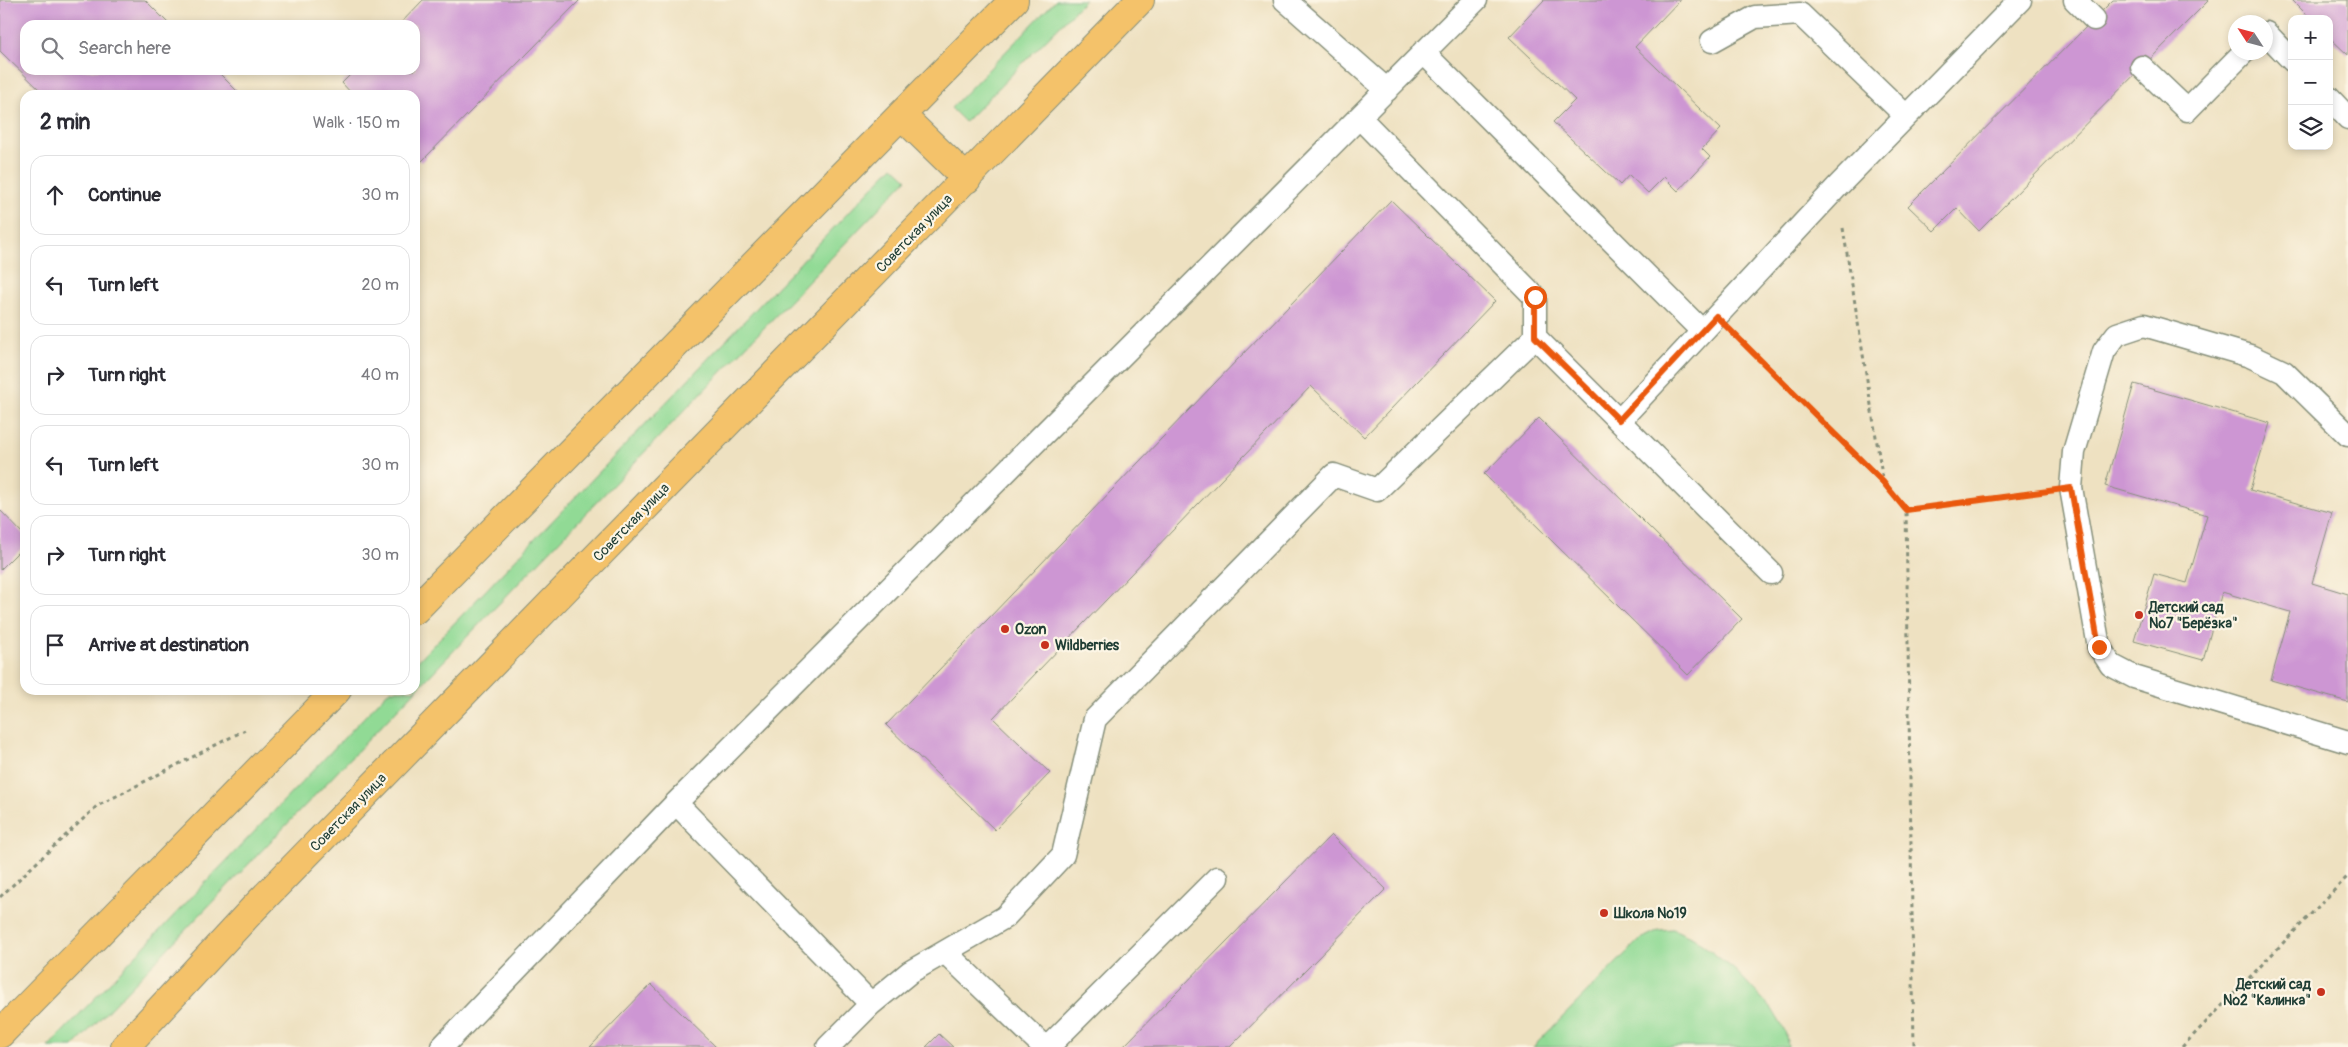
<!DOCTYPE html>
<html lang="en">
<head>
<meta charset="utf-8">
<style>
  body { margin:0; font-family:Pangolin,sans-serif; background:#f2f2f3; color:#2b2b33 }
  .controls { position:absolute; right:15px; top:15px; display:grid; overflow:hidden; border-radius:10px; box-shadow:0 2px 8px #0003 }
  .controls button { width:45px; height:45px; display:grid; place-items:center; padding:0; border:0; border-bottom:1px solid #e1e1e2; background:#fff; color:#2b2b33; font:25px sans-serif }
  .compass { position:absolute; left:2228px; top:15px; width:45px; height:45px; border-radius:50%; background:#fff; box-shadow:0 2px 8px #0003; rotate:306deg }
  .stop { position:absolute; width:15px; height:15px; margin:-11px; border:4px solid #ea580c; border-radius:50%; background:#fff }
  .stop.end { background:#ea580c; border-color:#fff; box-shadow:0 1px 5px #0008 }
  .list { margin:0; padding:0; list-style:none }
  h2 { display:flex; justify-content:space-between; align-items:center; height:65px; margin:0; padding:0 20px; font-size:21px }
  h2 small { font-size:16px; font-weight:400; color:#7c7c81 }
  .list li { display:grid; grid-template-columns:32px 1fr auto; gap:15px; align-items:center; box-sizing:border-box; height:80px; margin:0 10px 10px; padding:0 10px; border:1px solid #e1e1e2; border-radius:15px }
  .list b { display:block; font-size:19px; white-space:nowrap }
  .list em { font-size:16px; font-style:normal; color:#7c7c81 }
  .icon { flex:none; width:28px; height:28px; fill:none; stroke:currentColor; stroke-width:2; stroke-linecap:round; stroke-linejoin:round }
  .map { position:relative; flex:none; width:2348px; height:1047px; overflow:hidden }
  .search { position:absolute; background:#fff; box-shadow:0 2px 8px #0003; left:20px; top:20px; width:400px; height:55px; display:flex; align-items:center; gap:12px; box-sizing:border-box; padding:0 18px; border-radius:15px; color:#7c7c81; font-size:19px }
  .panel { position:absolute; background:#fff; box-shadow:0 2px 8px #0003; left:20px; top:90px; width:400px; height:605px; border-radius:15px }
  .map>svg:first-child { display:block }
</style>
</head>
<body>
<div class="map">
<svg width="2348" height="1047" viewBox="0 0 2348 1047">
  <rect width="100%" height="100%" fill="#fcf5e5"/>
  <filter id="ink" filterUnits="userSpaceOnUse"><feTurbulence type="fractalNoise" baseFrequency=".02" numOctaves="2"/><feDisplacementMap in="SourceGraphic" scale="10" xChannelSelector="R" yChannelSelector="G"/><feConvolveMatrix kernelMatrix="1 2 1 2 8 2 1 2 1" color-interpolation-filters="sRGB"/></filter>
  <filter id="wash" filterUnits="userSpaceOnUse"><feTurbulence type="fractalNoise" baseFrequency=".0096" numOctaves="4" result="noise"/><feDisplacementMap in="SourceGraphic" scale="20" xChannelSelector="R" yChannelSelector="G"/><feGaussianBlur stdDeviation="1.12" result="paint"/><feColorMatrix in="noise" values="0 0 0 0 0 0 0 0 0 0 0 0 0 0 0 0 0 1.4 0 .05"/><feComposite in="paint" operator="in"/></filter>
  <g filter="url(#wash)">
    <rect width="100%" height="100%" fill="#eee1c1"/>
    <path fill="#91da95" stroke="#588c64" d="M1056,0h29l-120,122 -14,-14z
      M893,166l14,13 -834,868h-25l342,-357h25v-26z
      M1673,929l22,10 41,32 36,38 13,22 3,16h-255l106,-107 20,-10z"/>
    <g id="blocks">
      <path fill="#cd96d3" d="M0,0h145l25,25h-145v45h191l25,25h-196l-45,-44z
        M423,0h157l-159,162 -6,-6v-61h-62l-11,-12 13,-13h60v-45h-16z
        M1544,0h136l-45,47 86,82 -19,20 8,8 -32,34 -14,-14 -16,16 -19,-18 -9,10 -67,-63 22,-22 -66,-63z
        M2113,0h96l-230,231 -22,-23 -23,23 -26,-25z
        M2292,0h56v55l-19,-18v-18h-18z
        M1391,200l104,101 -131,136 -53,-51 -318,332 57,55 -55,57 -109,-105z
        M2134,384l136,39 -20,67 82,23 -20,70 36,11v108l-77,-22 19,-68 -68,-20 -19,68 -69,-19 20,-67 33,9 20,-68 -102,-29z
        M1539,418l203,201 -54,56 -204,-201z
        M0,510l25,26v9l-25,25z
        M1331,835l55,54 -156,158h-107z
        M651,984l65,63h-126z
        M939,1034l14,13h-27z"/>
    </g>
  </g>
  <g filter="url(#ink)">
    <use href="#blocks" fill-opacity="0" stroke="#868f7a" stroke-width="1"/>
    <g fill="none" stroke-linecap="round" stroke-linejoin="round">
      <defs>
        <path id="service" d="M1285,0l102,90
          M2075,0l19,19
          M2266,33l26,27
          M1712,41l43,-24 45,-3 106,102
          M1423,52l279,279
          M2142,67l45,43 57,-58
          M2329,98l19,20
          M1360,118l175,179v40l236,236
          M1619,421l218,-234 183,-187
          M2348,435l-64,-63 -34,-16 -106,-31 -27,9 -13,17 -30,101 -3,36 28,159 12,18 23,12 214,65
          M676,803l195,201
          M946,953l98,94
          M442,1047l234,-244 800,-803
          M828,1047l43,-43 39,-32 95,-55 58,-62 32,-136 239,-244 43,15 158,-153
          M1048,1047l169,-169"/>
        <path id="primary" d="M901,115l66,64
          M415,610l599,-610
          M0,1034l337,-344
          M125,1047l129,-139 886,-908"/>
      </defs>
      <use href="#service" stroke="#868f7a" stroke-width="25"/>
      <use href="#primary" stroke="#868f7a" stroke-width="30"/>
      <path stroke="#868f7a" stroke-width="3" stroke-dasharray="4 4" stroke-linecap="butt" d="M1843,228l40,253
        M1740,340l143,142 23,28 8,537
        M1906,510l132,-18
        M0,897l97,-91 148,-76
        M2182,1047l166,-171"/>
      <use href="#service" stroke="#fff" stroke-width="22"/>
      <use href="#primary" stroke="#f4c26a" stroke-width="28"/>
    </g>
  </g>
  <g fill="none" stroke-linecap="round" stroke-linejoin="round" filter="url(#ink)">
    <path stroke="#ea580c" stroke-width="6" d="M1535,297v40l84,83 97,-104 167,166 23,28 165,-22 28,159"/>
  </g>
  <g fill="#c8321e" stroke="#fcf5e5" stroke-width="2">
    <circle cx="2139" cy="615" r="5"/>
    <circle cx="1005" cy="629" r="5"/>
    <circle cx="1045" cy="645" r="5"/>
    <circle cx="1604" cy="913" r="5"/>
    <circle cx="2321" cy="992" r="5"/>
  </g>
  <g text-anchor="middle" stroke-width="4.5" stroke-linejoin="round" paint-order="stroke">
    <g font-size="14" fill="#1f3d34" stroke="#fcf5e5">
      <text transform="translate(914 233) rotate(-46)" y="5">Советская улица</text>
      <text transform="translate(631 522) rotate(-46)" y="5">Советская улица</text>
      <text transform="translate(348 812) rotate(-46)" y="5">Советская улица</text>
    </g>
    <g font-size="14" font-weight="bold" fill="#1f3d34" stroke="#fcf5e5" text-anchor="start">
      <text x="2149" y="612">Детский сад<tspan x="2149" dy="16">№7 "Берёзка"</tspan></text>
      <text x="1015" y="634">Ozon</text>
      <text x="1055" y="650">Wildberries</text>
      <text x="1614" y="918">Школа №19</text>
      <text x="2311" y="989" text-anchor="end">Детский сад<tspan x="2311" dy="16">№2 "Калинка"</tspan></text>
    </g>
  </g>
</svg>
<div class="controls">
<button>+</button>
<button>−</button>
<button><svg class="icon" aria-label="layers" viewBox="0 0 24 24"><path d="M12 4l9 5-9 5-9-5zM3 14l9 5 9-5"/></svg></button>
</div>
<svg class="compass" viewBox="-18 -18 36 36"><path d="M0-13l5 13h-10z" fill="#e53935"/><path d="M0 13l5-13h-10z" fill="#7c7c81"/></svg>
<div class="stop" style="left:1535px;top:297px"></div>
<div class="stop end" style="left:2099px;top:647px"></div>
<div class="search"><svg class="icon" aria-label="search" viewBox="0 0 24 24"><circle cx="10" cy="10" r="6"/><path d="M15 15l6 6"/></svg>Search here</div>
<section class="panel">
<h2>2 min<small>Walk · 150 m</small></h2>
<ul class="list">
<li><svg class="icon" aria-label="ahead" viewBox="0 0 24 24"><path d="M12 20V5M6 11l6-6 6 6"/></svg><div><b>Continue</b></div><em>30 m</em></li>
<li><svg class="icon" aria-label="left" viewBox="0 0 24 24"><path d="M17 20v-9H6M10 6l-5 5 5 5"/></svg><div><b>Turn left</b></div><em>20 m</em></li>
<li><svg class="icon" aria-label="right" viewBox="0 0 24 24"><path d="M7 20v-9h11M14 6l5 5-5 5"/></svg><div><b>Turn right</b></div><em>40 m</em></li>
<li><svg class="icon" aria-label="left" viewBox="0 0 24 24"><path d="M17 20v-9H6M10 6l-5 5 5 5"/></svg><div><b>Turn left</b></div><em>30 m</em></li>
<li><svg class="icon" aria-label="right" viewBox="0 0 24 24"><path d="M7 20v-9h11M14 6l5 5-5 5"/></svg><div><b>Turn right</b></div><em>30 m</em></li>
<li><svg class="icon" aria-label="arrive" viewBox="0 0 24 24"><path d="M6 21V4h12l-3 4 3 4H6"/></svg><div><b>Arrive at destination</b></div></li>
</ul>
</section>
</div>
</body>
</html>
